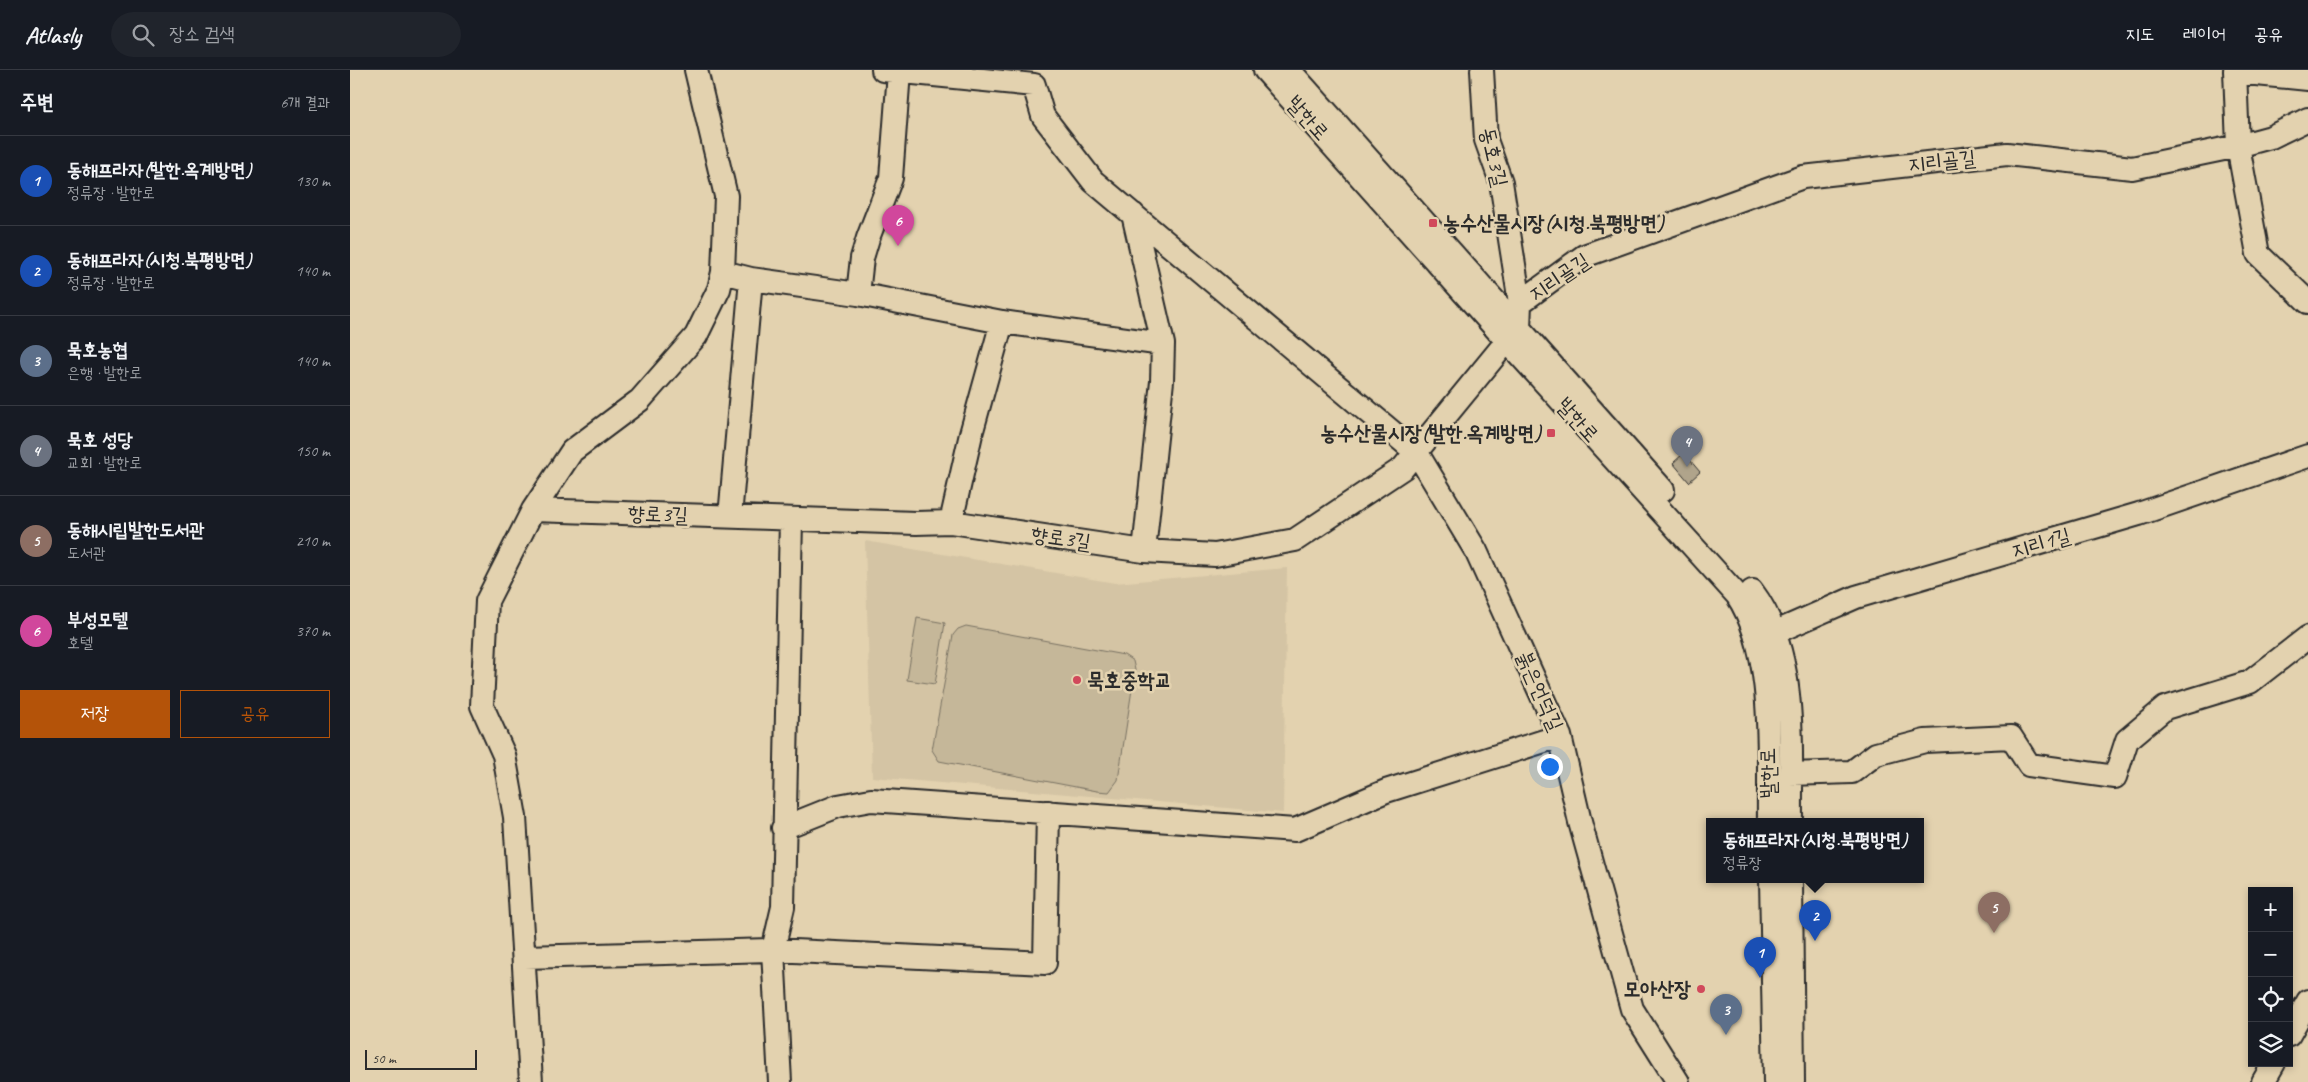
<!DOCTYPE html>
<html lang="ko">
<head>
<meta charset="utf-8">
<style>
  body { margin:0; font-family:Caveat,"Poor Story",sans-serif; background:#20242c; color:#f1f3f6 }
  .controls { position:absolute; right:15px; bottom:15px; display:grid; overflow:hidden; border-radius:0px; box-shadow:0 2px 8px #0003 }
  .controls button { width:45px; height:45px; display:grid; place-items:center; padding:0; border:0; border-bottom:1px solid #363941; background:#171b24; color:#f1f3f6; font:25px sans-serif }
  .scale { position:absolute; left:15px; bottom:12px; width:112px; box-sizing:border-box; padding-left:5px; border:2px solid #2b2b2b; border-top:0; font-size:14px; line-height:18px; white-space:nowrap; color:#2b2b2b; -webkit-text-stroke:4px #e3d2af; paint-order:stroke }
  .you { position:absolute; left:1199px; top:696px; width:18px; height:18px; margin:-12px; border:4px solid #fff; border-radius:50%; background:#1a73e8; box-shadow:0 0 0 8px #1a73e833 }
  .badge { display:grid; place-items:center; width:32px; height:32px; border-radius:50%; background:#b45309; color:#fff; font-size:16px; font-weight:700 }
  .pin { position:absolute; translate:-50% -41px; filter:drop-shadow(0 1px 2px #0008) }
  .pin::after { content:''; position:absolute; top:26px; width:18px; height:15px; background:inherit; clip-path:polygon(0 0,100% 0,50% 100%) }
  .popup { position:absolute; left:1356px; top:748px; width:218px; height:65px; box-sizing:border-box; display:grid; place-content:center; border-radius:0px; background:#171b24; filter:drop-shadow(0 1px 4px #0005); font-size:16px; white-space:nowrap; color:#9ea1a6 }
  .popup b { font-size:19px; color:#f1f3f6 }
  .popup::after { content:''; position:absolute; left:50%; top:100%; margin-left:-10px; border:10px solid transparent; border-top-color:#171b24 }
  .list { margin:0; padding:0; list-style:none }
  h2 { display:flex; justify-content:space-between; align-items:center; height:65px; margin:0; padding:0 20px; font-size:21px }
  h2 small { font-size:16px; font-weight:400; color:#9ea1a6 }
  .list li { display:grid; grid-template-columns:32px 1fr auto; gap:15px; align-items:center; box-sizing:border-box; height:90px; padding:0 20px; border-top:1px solid #363941 }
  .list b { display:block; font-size:19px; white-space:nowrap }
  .list p { margin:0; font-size:16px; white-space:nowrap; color:#9ea1a6 }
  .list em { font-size:16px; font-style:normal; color:#9ea1a6 }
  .actions { display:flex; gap:10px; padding:15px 20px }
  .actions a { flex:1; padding:11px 0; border:1px solid #b45309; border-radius:0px; text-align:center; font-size:18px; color:#b45309 }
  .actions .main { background:#b45309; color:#fff }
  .icon { flex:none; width:28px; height:28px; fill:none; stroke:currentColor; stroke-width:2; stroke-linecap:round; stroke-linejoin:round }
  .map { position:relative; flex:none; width:1958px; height:1012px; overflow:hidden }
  header { display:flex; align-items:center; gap:30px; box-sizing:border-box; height:70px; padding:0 25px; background:#171b24; border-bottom:1px solid #363941 }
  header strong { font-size:24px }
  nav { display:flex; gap:28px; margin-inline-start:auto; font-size:18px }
  .search { width:350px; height:45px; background:#20242c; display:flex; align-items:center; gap:12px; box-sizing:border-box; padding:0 18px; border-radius:28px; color:#9ea1a6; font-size:19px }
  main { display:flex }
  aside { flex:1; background:#171b24 }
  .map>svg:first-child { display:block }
</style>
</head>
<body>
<header>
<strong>Atlasly</strong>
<div class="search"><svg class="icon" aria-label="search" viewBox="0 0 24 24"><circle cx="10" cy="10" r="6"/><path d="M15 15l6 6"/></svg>장소 검색</div>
<nav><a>지도</a><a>레이어</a><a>공유</a></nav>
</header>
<main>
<aside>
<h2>주변<small>6개 결과</small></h2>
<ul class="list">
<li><span class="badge" style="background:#1a4fb4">1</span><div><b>동해프라자(발한.옥계방면)</b><p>정류장 · 발한로</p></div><em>130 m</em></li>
<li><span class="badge" style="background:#1a4fb4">2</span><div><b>동해프라자(시청.북평방면)</b><p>정류장 · 발한로</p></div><em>140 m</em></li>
<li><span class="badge" style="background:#5c6f8a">3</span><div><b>묵호농협</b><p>은행 · 발한로</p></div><em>140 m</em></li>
<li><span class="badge" style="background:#6b7280">4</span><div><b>묵호 성당</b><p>교회 · 발한로</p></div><em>150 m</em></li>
<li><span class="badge" style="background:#8d6e63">5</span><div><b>동해시립발한도서관</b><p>도서관</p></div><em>210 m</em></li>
<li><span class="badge" style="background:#d1479c">6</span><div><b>부성모텔</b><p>호텔</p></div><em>370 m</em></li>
</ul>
<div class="actions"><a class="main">저장</a><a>공유</a></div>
</aside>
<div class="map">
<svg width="1958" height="1012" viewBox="0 0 1958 1012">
  <rect width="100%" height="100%" fill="#e3d2af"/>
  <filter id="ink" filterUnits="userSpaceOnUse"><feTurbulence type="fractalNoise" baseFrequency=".02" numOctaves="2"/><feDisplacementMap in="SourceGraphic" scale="10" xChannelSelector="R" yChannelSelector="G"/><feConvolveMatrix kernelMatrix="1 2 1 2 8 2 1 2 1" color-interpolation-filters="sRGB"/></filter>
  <g filter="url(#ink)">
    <path fill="#d4c4a4" d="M515,471l250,42 172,-15 -4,245 -411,-36z"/>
    <path fill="#c5b799" stroke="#787162" d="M567,548l28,5 -10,61 -28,-4z
      M616,556l158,29 9,6 2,9 -17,110 -9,12 -12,-1 -158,-30 -7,-11 21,-115 5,-6z"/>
    <path fill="#b0a48b" stroke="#2b2b2b" d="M1334,383l16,19 -11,10 -16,-19z"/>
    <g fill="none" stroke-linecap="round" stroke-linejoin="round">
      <defs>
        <path id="minor" d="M533,0l151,15 9,31 50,65 324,272 59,98 84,185 20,86 52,187 46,73
          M915,0l242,271 230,254c39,59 31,158 32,227
          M939,0l374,420
          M1132,0l4,70 15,42 19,121
          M1885,0l3,76 33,-9 37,-18
          M1885,2l73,7
          M783,144l30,130 -1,37 -18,170
          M373,202l28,7 107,15 144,28 161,22
          M508,224l4,-36 6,-20 23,-60 8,-106
          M1169,259l1,-26 64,-47 219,-79 204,-23 125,14 106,-22 20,108 50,48
          M183,440l383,13 35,-1 193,29 71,4 80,-15 108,-72 104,-127 12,-12
          M380,447l21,-238
          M601,452l20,-88 31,-112
          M1402,521c47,62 38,157 39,231
          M1412,568l94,-41 283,-83 169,-58
          M1440,704l62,-2 24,-18 49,-13 86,-4 18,28 86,12 12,-37 38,-32 85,-26 58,-45
          M433,758l55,-22 33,-6 424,30 91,-39 174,-55
          M1421,810l4,202
          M1441,810l2,202
          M175,887l248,-7 272,13 3,-151
          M1939,965l19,-34
          M181,1012l-16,-265 -11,-62 -22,-49 5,-105 46,-91 39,-59 68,-51 56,-64 23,-47 4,-17 3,-76 -30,-126
          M430,1012l-7,-132 10,-43 8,-388
          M1913,1012l11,-19"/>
      </defs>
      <use href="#minor" stroke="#2b2b2b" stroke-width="26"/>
      <use href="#minor" stroke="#e3d2af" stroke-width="22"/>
    </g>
  </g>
  <g fill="#d1495b" stroke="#e3d2af" stroke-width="2">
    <rect x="1078" y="148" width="10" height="10" rx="2.5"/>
    <rect x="1196" y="358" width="10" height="10" rx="2.5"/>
    <circle cx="727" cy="610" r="5"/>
    <circle cx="1351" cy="919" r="5"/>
  </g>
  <g text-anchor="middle" stroke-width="5" stroke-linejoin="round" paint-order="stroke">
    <g font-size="21" fill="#2b2b2b" stroke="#e3d2af">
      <text transform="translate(958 48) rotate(48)" y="7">발한로</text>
      <text transform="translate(1144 87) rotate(77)" y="7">동호3길</text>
      <text transform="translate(1592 91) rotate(-6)" y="7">지리골길</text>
      <text transform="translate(1209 207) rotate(-34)" y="7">지리골길</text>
      <text transform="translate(1228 350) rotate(48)" y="7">발한로</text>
      <text transform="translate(308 444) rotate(2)" y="7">향로3길</text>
      <text transform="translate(711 468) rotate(8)" y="7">향로3길</text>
      <text transform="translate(1691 473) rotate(-16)" y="7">지리1길</text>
      <text transform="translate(1190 621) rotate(66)" y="7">붉은언덕길</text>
      <text transform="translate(1418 703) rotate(-91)" y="7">발한로</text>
    </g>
    <g font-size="21" font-weight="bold" fill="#2b2b2b" stroke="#e3d2af" text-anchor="start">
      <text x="1093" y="160">농수산물시장(시청.북평방면)</text>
      <text x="1191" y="370" text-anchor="end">농수산물시장(발한.옥계방면)</text>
      <text x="737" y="617">묵호중학교</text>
      <text x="1341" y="926" text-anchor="end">모아산장</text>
    </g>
  </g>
</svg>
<div class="controls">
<button>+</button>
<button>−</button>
<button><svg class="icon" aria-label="locate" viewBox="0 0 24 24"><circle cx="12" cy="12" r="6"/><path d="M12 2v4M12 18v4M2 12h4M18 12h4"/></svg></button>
<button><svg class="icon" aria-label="layers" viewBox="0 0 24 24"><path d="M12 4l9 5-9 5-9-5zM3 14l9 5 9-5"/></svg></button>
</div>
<div class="scale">50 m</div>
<div class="you"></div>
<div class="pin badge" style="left:1410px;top:908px;background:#1a4fb4">1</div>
<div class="pin badge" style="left:1465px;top:871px;background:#1a4fb4">2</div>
<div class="popup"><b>동해프라자(시청.북평방면)</b>정류장</div>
<div class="pin badge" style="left:1376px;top:965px;background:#5c6f8a">3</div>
<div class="pin badge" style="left:1337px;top:397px;background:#6b7280">4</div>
<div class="pin badge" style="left:1644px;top:863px;background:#8d6e63">5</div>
<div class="pin badge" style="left:548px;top:176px;background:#d1479c">6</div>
</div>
</main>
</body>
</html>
